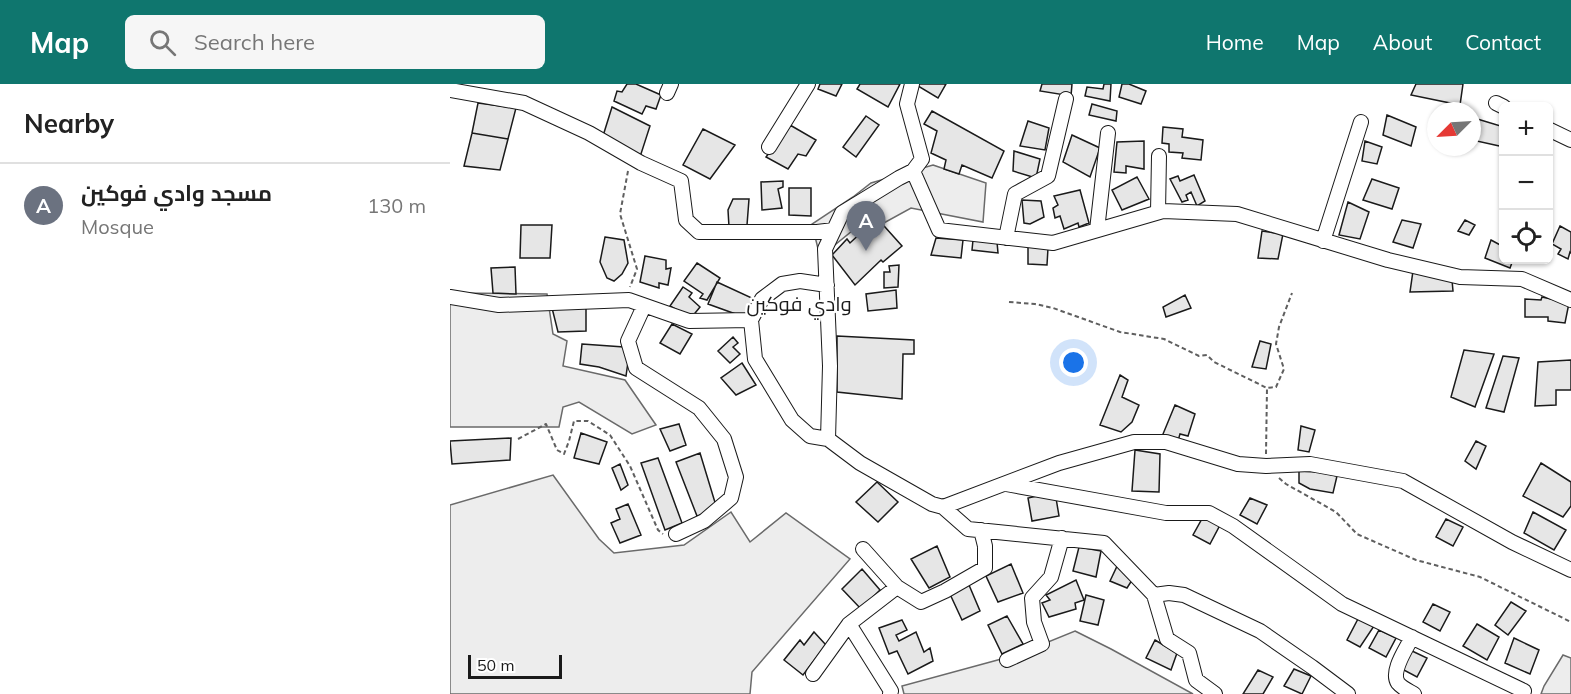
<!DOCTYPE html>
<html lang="en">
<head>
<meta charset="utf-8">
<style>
  body { margin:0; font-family:Mulish,Cairo,sans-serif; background:#f6f6f6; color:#222 }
  .controls { position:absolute; right:18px; top:18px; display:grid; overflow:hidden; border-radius:9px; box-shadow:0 2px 4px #0004 }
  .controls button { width:54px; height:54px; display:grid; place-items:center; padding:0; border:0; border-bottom:2px solid #e0e0e0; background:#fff; color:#222; font:30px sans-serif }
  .compass { position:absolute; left:977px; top:18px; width:54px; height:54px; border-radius:50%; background:#fff; box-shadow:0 2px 4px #0004; rotate:246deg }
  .scale { position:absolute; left:18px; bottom:15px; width:94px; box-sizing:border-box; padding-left:6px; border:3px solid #1a1a1a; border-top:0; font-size:16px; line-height:21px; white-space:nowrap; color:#1a1a1a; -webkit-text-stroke:4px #fff; paint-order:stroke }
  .you { position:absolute; left:624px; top:279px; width:21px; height:21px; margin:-15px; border:4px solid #fff; border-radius:50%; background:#1a73e8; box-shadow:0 0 0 9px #1a73e833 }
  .badge { display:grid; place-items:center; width:39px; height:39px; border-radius:50%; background:#0f766e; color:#fff; font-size:20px; font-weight:700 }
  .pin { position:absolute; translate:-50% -50px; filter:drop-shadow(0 2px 3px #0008) }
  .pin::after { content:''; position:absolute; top:32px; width:21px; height:18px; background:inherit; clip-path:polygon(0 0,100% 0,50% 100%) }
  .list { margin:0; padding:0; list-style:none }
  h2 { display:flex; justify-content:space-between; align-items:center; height:78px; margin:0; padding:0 24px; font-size:26px }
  h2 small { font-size:20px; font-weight:400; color:#767676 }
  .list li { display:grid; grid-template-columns:39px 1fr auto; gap:18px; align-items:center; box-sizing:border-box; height:84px; padding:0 24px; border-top:2px solid #e0e0e0 }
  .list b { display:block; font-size:22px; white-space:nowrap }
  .list p { margin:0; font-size:20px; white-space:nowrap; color:#767676 }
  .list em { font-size:20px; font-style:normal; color:#767676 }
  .icon { flex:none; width:33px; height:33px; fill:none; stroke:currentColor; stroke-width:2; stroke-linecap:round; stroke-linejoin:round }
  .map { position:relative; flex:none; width:1121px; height:610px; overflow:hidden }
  header { display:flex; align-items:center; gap:36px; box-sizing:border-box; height:84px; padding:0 30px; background:#0f766e; color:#fff }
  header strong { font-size:28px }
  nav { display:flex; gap:33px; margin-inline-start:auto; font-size:21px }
  .search { width:420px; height:54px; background:#f6f6f6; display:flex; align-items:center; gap:15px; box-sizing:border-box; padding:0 21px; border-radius:9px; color:#767676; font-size:22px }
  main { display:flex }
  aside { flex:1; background:#fff }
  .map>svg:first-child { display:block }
</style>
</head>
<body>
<header>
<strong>Map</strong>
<div class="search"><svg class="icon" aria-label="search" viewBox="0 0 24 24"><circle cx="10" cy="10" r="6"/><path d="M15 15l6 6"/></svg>Search here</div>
<nav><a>Home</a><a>Map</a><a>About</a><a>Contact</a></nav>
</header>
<main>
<aside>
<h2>Nearby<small></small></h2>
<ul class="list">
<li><span class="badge" style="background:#6b7280">A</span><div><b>مسجد وادي فوكين</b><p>Mosque</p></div><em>130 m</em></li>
</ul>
</aside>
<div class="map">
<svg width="1121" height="610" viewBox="0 0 1121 610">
  <rect width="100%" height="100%" fill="#fff"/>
  <path fill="#ededed" stroke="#6a6a6a" stroke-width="1.5" d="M483,81l53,18 -3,39 -72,-14 -29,16 -9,-10 -53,43 -8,-33 41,-27 18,-14z
    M0,209l97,1 6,40 14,7 -4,25 62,14 31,45 -24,9 -53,-32 -16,5 -4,20h-109z
    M103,391l46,64 15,14 70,-8 47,-33 19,30 36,-29 64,46 -98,113 -2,22h-300v-189z
    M625,547l36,18 82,45h-289l-2,-8 114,-31z
    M1113,571l8,3v36h-30l3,-8z"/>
  <path fill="#e6e6e6" stroke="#1a1a1a" stroke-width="1.5" d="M177,0h9l25,11 -5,14 -10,-3 -4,8 -28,-13 3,-10 5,1z
    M370,0h22l-6,12 -18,-7z
    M410,0h40l-12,23 -31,-18z
    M469,0h27l-8,14 -20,-12z
    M592,0h30l-1,12 -31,-5z
    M654,0h7l-1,17 -25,-5 2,-9 16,2z
    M672,0h7l17,7 -5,13 -22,-7z
    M966,0h47l-3,21 -49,-10z
    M28,19l38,5 -8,31 -36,-6z
    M642,20l25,7 -1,10 -27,-6z
    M162,23l38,19 -10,31 -37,-21z
    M482,27l72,40 -12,27 -30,-13 -3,9 -15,-5 2,-9 -15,-7 6,-22 -13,-7z
    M937,31l29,12 -5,19 -28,-11z
    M416,32l13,9 -23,32 -13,-10z
    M1024,34l30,9v20l-32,-7v-17z
    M578,37l21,7 -4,22 -25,-4z
    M340,41l26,15 -10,16 -8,-2 -10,15 -22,-12z
    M713,43l20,2 -1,8 21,3 -2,20 -19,-2 1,-5 -14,-1v-8l-7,-1z
    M253,45l32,16 -25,34 -27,-14z
    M22,49l36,6 -8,31 -36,-4z
    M622,51l28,13 -10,29 -27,-15z
    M694,57v28l-18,-3v7l-12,-1 3,-30z
    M915,57l17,6 -5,17 -15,-3z
    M564,67l26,8 -4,19 -23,-7z
    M744,91l11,26 -8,5 -6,-14 -5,3 2,5 -6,2 -12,-23 8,-3 2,5z
    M687,93l12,22 -27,11 -10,-20z
    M922,95l27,9 -7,21 -29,-9z
    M333,97v6l-5,2 4,19 -20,2 -1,-28z
    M339,104h22v28l-22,-1z
    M630,106l9,33 -10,4 -1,-4 -14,6 -4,-13 -5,2 -2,-10 5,-3 -4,-9z
    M283,115h16l-2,26 -18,2 -1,-17z
    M572,116l19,1 3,16 -14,7 -6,-1z
    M898,118l21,10 -9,27 -21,-4z
    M426,133l26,29 -19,16 -2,-2 -26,25 -23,-30 15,-16 3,4 16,-15 -1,-4z
    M952,136l19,4 -8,24 -20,-6z
    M1015,136l10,5 -6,10 -11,-4z
    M71,141h31l-2,33h-30z
    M1110,142l11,6v21l-1,-1 -2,7 -10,-5 3,-5 -9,-5z
    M812,147l21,3 -5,25 -20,-1z
    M155,153l19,3 4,23 -6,11 -8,7 -7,-3 -7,-16z
    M486,154l27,2 -2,18 -30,-3z
    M523,156l24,2 1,11 -26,-3z
    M1041,156l13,7v13h9l-3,8 -25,-10z
    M578,161l20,3 -1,17 -19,-1z
    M195,172l21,4v9l5,-1 -3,17 -9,-2v5l-19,-6z
    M247,179l23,15 -13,22 -7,-2 3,-4 -19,-13z
    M449,181l-1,22 -14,1v-16h6l-1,-6z
    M65,183l1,27 -23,-1 -2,-25z
    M963,187l39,9 1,11 -43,1z
    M267,198l37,17 -10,18 -36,-13z
    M233,203l9,6 -3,4 11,10 -9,11 -21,-12z
    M446,206l1,18 -29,3 -2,-17z
    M735,211l6,13 -25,9 -3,-10z
    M1092,213l27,6 -4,20 -17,-2v-4h-23v-18l16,1z
    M102,224h34v23l-28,1z
    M222,240l20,10 -12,20 -20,-11z
    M387,252l77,4v14h-11l-1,45 -65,-7z
    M283,253l5,6 -5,4 7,7 -10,9 -12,-12z
    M810,257l11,3 -5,25 -14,-2z
    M132,260l42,3 5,8 -3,21 -27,-9 -19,-3z
    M1014,266l30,4 -19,53 -24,-10z
    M1053,272l16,2 -15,54 -18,-4z
    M1121,276v30h-15v15l-21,1 3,-44z
    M292,279l14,22 -20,10 -15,-17z
    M670,291l8,5 -6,17 17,8 -7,17 -11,10 -21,-7z
    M725,321l20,9 -7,22 -8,-2 -2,7 -15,-7z
    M229,340l7,21 -16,6 -10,-22z
    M851,342l14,4 -6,22 -11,-2z
    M131,349l26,9 -8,22 -25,-6z
    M61,354l-1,22 -58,4 -2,-23z
    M1026,357l10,5 -10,23 -11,-8z
    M685,366l25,4 -1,38 -27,-1z
    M250,369l17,56 -20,7 -21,-54z
    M208,374l24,65 -17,7 -24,-67z
    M1091,379l30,19v24l-8,11 -40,-21z
    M170,380l8,21 -7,5 -9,-22z
    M849,387l21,1 17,4 -4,17 -23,-4 -11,-6z
    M427,398l21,20 -20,20 -22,-20z
    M605,408l4,24 -27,5 -4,-23z
    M800,414l17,7 -10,19 -17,-9z
    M178,420l13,31 -21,8 -9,-20 9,-4 -4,-10z
    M1083,428l33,18 -12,20 -30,-17z
    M753,433l17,8 -10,19 -17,-9z
    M996,435l17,8 -10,19 -17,-9z
    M487,462l13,31 -21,11 -18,-29z
    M629,463l22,4 -5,26 -23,-6z
    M670,476l14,17 -7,11 -17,-7z
    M561,480l12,29 -25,9 -12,-26z
    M412,485l18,21 -19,19 -19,-20z
    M626,496l8,20 -9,3 1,6 -27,8 -7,-14 8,-3 -4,-5z
    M519,501l11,26 -18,9 -13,-28z
    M636,511l18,5 -6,25 -18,-4z
    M1061,518l15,9 -18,24 -13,-10z
    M983,520l17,8 -10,19 -17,-9z
    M557,532l16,28 -21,10 -14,-29z
    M909,533l15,9 -14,21 -13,-7z
    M452,536l5,10 -11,5 3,6 17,-9 8,20 6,-4 3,13 -25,13 -11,-23 -8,3 -10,-26z
    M1027,540l22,13 -12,23 -24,-14z
    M929,546l17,8 -10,19 -17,-9z
    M364,548l12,13 -23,30 -19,-15 16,-20 4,5z
    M1064,554l25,12 -9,24 -25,-11z
    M705,556l22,13 -6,17 -25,-12z
    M960,566l17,8 -10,19 -17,-9z
    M844,585l17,7 -9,18 -18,-8z
    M808,586l15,7 -10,17h-20z"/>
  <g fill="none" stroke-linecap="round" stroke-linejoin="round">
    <defs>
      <path id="minor" d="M0,6l74,13 65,30 52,30 40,18 5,39 13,12h118l17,-2
        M217,9l4,-9
        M1046,19l8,4
        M1098,45l23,11
        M319,63l39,-63
        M463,87l26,59 114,13 110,-32 74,3 151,46 72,17 62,2 49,21
        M708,128l1,-56
        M647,146l11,-97
        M556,154l9,-44 33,-18 18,-77
        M873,157l38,-119
        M0,213l49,8 130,-5 60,21 62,-1 4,39 37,61 18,16 18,3 2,-73 -5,-117 17,-36 57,-35 14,-7 9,-12 -15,-55 5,-20
        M194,222l-16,35 8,27 63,40 25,31 12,38 -5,21 -27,23 -28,13
        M301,236l11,-21 20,-15 18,-3 27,4
        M378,355l32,24 72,41 11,3 116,-44 75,-21h32l72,22 28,2 44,-2 93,17 109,61 59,28
        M556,400l160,29h43l24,13 109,78 182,87
        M493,423l25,22 136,14 50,52 13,44 22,14 7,27 19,14
        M413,465l34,38 24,15 24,-11 40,-23v-22l-4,-16
        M704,511l15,-2 15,2 76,36 52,36 36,27
        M399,540l42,67 -1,3
        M962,553c-5,11 -22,34 -14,46 4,5 11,8 16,11
        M557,576l35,-16 -8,-22 -2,-24 19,-21 11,-39
        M363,590l36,-50 48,-37"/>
    </defs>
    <use href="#minor" stroke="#1a1a1a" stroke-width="16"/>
    <path stroke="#5f5f5f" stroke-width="2" stroke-dasharray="4.5 3" stroke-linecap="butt" d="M178,87l-8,43 17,55 -7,18
      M559,218l26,2 18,4 67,24 44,7 35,17 8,-1 7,7 53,26 9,-1 8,-18 -8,-25 3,-17 13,-34
      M68,355l28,-15 11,26 7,4 5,-13 5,-20h14l22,14 20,31 28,64 5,4
      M816,370l1,-66
      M829,394l7,6 50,28 21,22 59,26 64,17 91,45"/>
    <use href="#minor" stroke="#fff" stroke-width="14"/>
  </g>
  <g text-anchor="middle" stroke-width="4.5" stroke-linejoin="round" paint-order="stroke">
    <g font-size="20" fill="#1a1a1a" stroke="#fff">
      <text x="349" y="227">وادي فوكين</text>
    </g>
  </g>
</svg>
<div class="controls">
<button>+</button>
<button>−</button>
<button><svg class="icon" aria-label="locate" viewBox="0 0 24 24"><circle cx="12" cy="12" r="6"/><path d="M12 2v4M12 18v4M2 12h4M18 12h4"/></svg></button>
</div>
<svg class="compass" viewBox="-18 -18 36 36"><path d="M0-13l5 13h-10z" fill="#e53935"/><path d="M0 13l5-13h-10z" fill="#767676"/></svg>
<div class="scale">50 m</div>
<div class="you"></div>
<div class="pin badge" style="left:416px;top:167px;background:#6b7280">A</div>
</div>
</main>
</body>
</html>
